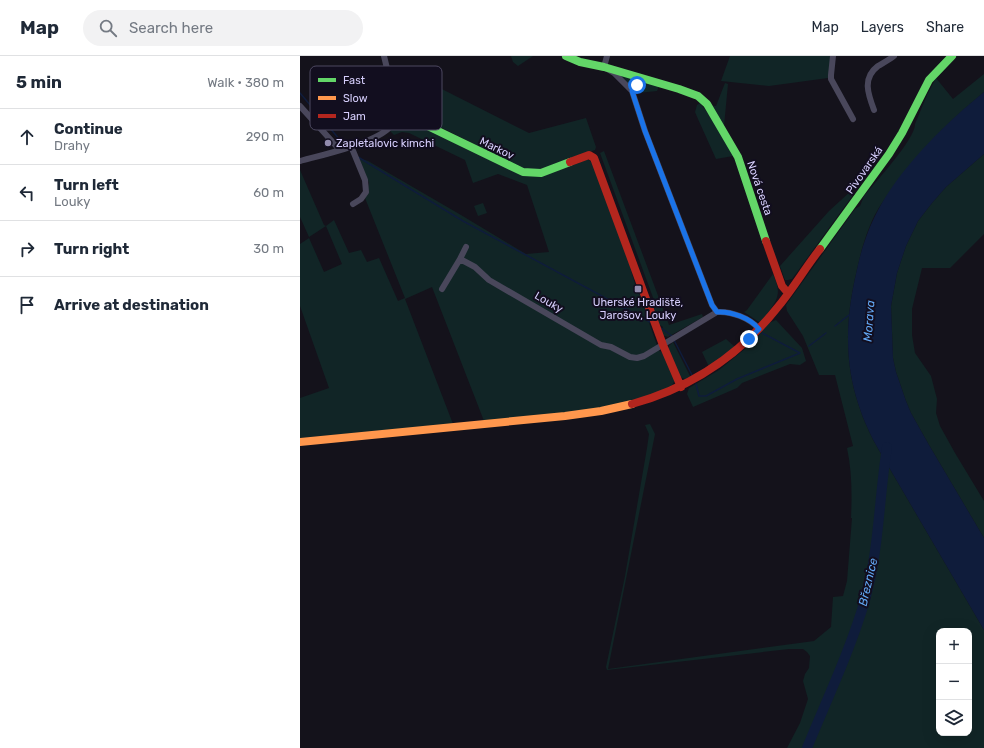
<!DOCTYPE html>
<html lang="en">
<head>
<meta charset="utf-8">
<style>
  body { margin:0; font-family:Rubik,sans-serif; background:#f2f2f3; color:#1f2937 }
  .controls { position:absolute; right:12px; bottom:12px; display:grid; overflow:hidden; border-radius:8px; box-shadow:0 4px 16px #0002 }
  .controls button { width:36px; height:36px; display:grid; place-items:center; padding:0; border:0; border-bottom:1px solid #e0e1e3; background:#fff; color:#1f2937; font:20px sans-serif }
  .stop { position:absolute; width:12px; height:12px; margin:-9px; border:3px solid #1a73e8; border-radius:50%; background:#fff }
  .stop.end { background:#1a73e8; border-color:#fff; box-shadow:0 1px 4px #0008 }
  .list { margin:0; padding:0; list-style:none }
  h2 { display:flex; justify-content:space-between; align-items:center; height:52px; margin:0; padding:0 16px; font-size:17px }
  h2 small { font-size:13px; font-weight:400; color:#747a83 }
  .list li { display:grid; grid-template-columns:26px 1fr auto; gap:12px; align-items:center; box-sizing:border-box; height:56px; padding:0 16px; border-top:1px solid #e0e1e3 }
  .list b { display:block; font-size:15px; white-space:nowrap }
  .list p { margin:0; font-size:13px; white-space:nowrap; color:#747a83 }
  .list em { font-size:13px; font-style:normal; color:#747a83 }
  .icon { flex:none; width:22px; height:22px; fill:none; stroke:currentColor; stroke-width:2; stroke-linecap:round; stroke-linejoin:round }
  .map { position:relative; flex:none; width:684px; height:692px; overflow:hidden }
  header { display:flex; align-items:center; gap:24px; box-sizing:border-box; height:56px; padding:0 20px; background:#fff; border-bottom:1px solid #e0e1e3 }
  header strong { font-size:19px }
  nav { display:flex; gap:22px; margin-inline-start:auto; font-size:14px }
  .search { width:280px; height:36px; background:#f2f2f3; display:flex; align-items:center; gap:10px; box-sizing:border-box; padding:0 14px; border-radius:22px; color:#747a83; font-size:15px }
  main { display:flex }
  aside { flex:1; background:#fff }
  .map>svg:first-child { display:block }
</style>
</head>
<body>
<header>
<strong>Map</strong>
<div class="search"><svg class="icon" aria-label="search" viewBox="0 0 24 24"><circle cx="10" cy="10" r="6"/><path d="M15 15l6 6"/></svg>Search here</div>
<nav><a>Map</a><a>Layers</a><a>Share</a></nav>
</header>
<main>
<aside>
<h2>5 min<small>Walk · 380 m</small></h2>
<ul class="list">
<li><svg class="icon" aria-label="ahead" viewBox="0 0 24 24"><path d="M12 20V5M6 11l6-6 6 6"/></svg><div><b>Continue</b><p>Drahy</p></div><em>290 m</em></li>
<li><svg class="icon" aria-label="left" viewBox="0 0 24 24"><path d="M17 20v-9H6M10 6l-5 5 5 5"/></svg><div><b>Turn left</b><p>Louky</p></div><em>60 m</em></li>
<li><svg class="icon" aria-label="right" viewBox="0 0 24 24"><path d="M7 20v-9h11M14 6l5 5-5 5"/></svg><div><b>Turn right</b></div><em>30 m</em></li>
<li><svg class="icon" aria-label="arrive" viewBox="0 0 24 24"><path d="M6 21V4h12l-3 4 3 4H6"/></svg><div><b>Arrive at destination</b></div></li>
</ul>
</aside>
<div class="map">
<svg width="684" height="692" viewBox="0 0 684 692">
  <rect width="100%" height="100%" fill="#14121b"/>
  <path fill="#112526" fill-rule="evenodd" d="M211,0h22l-15,10 -5,-4z
    M430,0h102l-4,22 -59,8 -48,-5z
    M316,17l43,13 -2,5 -19,2 -7,-5z
    M684,18v18c-19,16 -43,37 -59,56 -9,10 -17,21 -25,31 -6,8 -13,16 -18,24 -14,20 -21,48 -26,71 -15,65 -10,119 24,178l104,178v118h-197l13,-25 8,-24 -5,-18 2,-7 4,-6 1,-12 -3,-4 -4,-3h-14l-182,21 -1,-3 19,-91 22,-128 2,-14 -4,-9 5,-1 5,10 -47,235 206,-28 17,-14 2,-30 10,-1 4,-15 5,-63h-1c1,-24 1,-47 -4,-70l6,-2 -18,-71h-16l-16,-39 -16,-25 -1,-6 69,-96 5,-3 4,-10c10,-12 52,-58 51,-72l12,-29 9,-17 17,21zM639,575h30v102h-30z
    M124,24l105,53 57,-15 10,29 -1,3c-22,8 -45,21 -69,20l-124,-62 -8,-21 4,-2 2,4z
    M425,27l3,1 -4,42 -11,-20h3z
    M400,47l11,14 22,39 -17,3 -18,-40 -3,-7 2,-7z
    M99,63h7l115,55 66,-15 6,4 36,100 8,28 7,10 3,8 -2,2 14,40 4,1 12,27 -4,9c-58,25 -125,26 -187,33l-52,-134 -27,12 48,125 -153,14v-40l29,-10 -29,-82v-62l9,-6 15,34 18,-8 -16,-38 -17,11 -9,-20v-47l24,55 2,1 8,-6 15,33 12,-3 6,12 12,-4 19,43 7,-3 -40,-100 4,-15 -10,-25 9,3 93,54 65,39 23,-2 -22,-67 -29,-11 -25,9 -8,-23 -56,-27 -7,-1 -8,3 -4,-4z
    M304,95l65,174 33,-11 1,3 -35,20 -6,-2 -1,-3 2,-5 -3,-2 -1,2 -8,-22 4,-2 -55,-150z
    M684,98v80l-34,34h-28l-10,41v26l3,18 16,23 6,23 -1,14 4,13 15,27 29,48v37l-55,-93 -18,-32 -5,-12 -10,-29 -3,-14 -2,-52 6,-33 9,-27 12,-25 14,-18 14,-16z
    M551,135l2,4 -61,84 -4,1h-3l-5,-14 49,-55z
    M183,147l4,10 -9,3 -4,-10z
    M473,218c7,16 7,22 -3,36 -3,5 -6,10 -11,12l-15,-10 3,-2z
    M476,264l26,28 4,13 -6,4 -10,-1 -48,19 -5,5 -44,19 -6,-13 2,-6 30,-18 32,-26 18,-21z
    M426,283l9,8 -26,20 -7,-15z
    M373,286l18,36c-4,2 -7,1 -11,-1l-12,-29 1,-2z"/>
  <path fill="#0f1c3b" d="M684,36v62l-38,33 -14,16 -14,18 -12,25 -9,27 -6,33 2,52 3,14 10,29 5,12 18,32 55,93v92l-104,-178c-34,-59 -39,-113 -24,-178 5,-25 13,-49 26,-71 24,-41 65,-81 102,-111z"/>
  <g fill="none" stroke-linecap="round" stroke-linejoin="round">
    <path stroke="#0f1c3b" stroke-width="1.5" d="M0,37l46,54
      M58,101l105,64 187,101
      M535,270l14,-11
      M361,272l11,8
      M462,277l38,20
      M374,284l19,37
      M509,290l17,-13
      M396,328l3,12h7l31,-17 63,-26"/>
    <path stroke="#0f1c3b" stroke-width="10" d="M507,692c20,-49 43,-97 58,-148 14,-49 14,-102 22,-153"/>
    <path stroke="#49475b" stroke-width="6" d="M307,0l-3,11 10,6 18,18
      M533,0l-2,19v4l22,40
      M344,23l-7,6 -5,6 13,40 67,174 5,7
      M0,50l39,43
      M574,54c-6,-16 -12,-32 4,-44 5,-3 11,-6 16,-10
      M51,90l14,34 1,12 -5,7 -8,5
      M0,105c22,-6 71,-17 88,-32 5,-5 8,-11 9,-19l-13,-54
      M160,203l6,-12
      M142,233l18,-30 15,8 14,13 112,65 10,2 19,10 7,1 7,-2 73,-44c14,-1 33,6 42,17"/>
    <path stroke="#63d668" stroke-width="8" d="M266,0l14,6 24,5 75,22 19,7 9,8 31,53 28,84
      M97,57l12,4 114,55 18,1 29,-11
      M520,193l69,-95 13,-21 27,-53 23,-24"/>
    <path stroke="#ff974d" stroke-width="8" d="M0,386l265,-26 36,-5 31,-7"/>
    <path stroke="#b3261e" stroke-width="8" d="M270,106l19,-7 5,3 69,187 18,42
      M466,185l16,45 6,7
      M332,348c58,-16 107,-48 145,-96 16,-19 28,-40 43,-59"/>
  </g>
  <g fill="none" stroke-linecap="round" stroke-linejoin="round">
    <path stroke="#1a73e8" stroke-width="5" d="M337,29l-5,6 13,40 67,174 5,7c14,-1 33,6 42,17l-10,10"/>
  </g>
  <g fill="#928cad" stroke="#120e1f" stroke-width="1.5">
    <circle cx="28" cy="87" r="4"/>
    <rect x="334" y="229" width="8" height="8" rx="2"/>
  </g>
  <g text-anchor="middle" stroke-width="4" stroke-linejoin="round" paint-order="stroke">
    <g font-size="11" fill="#d6cefc" stroke="#120e1f" text-anchor="start">
      <text x="36" y="91">Zapletalovic kimchi</text>
      <text x="338" y="250" text-anchor="middle">Uherské Hradiště,<tspan x="338" dy="13">Jarošov, Louky</tspan></text>
    </g>
    <g font-size="11" fill="#d6cefc" stroke="#120e1f">
      <text transform="translate(197 92) rotate(26)" y="4">Markov</text>
      <text transform="translate(564 114) rotate(-55)" y="4">Pivovarská</text>
      <text transform="translate(460 132) rotate(71)" y="4">Nová cesta</text>
      <text transform="translate(249 246) rotate(30)" y="4">Louky</text>
    </g>
    <g font-size="12" font-style="italic" fill="#63a9f6" stroke="#120e1f">
      <text transform="translate(569 265) rotate(-86)" y="4">Morava</text>
      <text transform="translate(568 526) rotate(-77)" y="4">Březnice</text>
    </g>
  </g>
  <rect x="10" y="10" width="132" height="64" rx="6" fill="#120e1f" stroke="#4d4861" stroke-width="1"/>
  <rect x="18" y="22" width="18" height="4" fill="#63d668"/>
  <rect x="18" y="40" width="18" height="4" fill="#ff974d"/>
  <rect x="18" y="58" width="18" height="4" fill="#b3261e"/>
  <g font-size="11" fill="#d6cefc">
    <text x="43" y="28">Fast</text>
    <text x="43" y="46">Slow</text>
    <text x="43" y="64">Jam</text>
  </g>
</svg>
<div class="controls">
<button>+</button>
<button>−</button>
<button><svg class="icon" aria-label="layers" viewBox="0 0 24 24"><path d="M12 4l9 5-9 5-9-5zM3 14l9 5 9-5"/></svg></button>
</div>
<div class="stop" style="left:337px;top:29px"></div>
<div class="stop end" style="left:449px;top:283px"></div>
</div>
</main>
</body>
</html>
